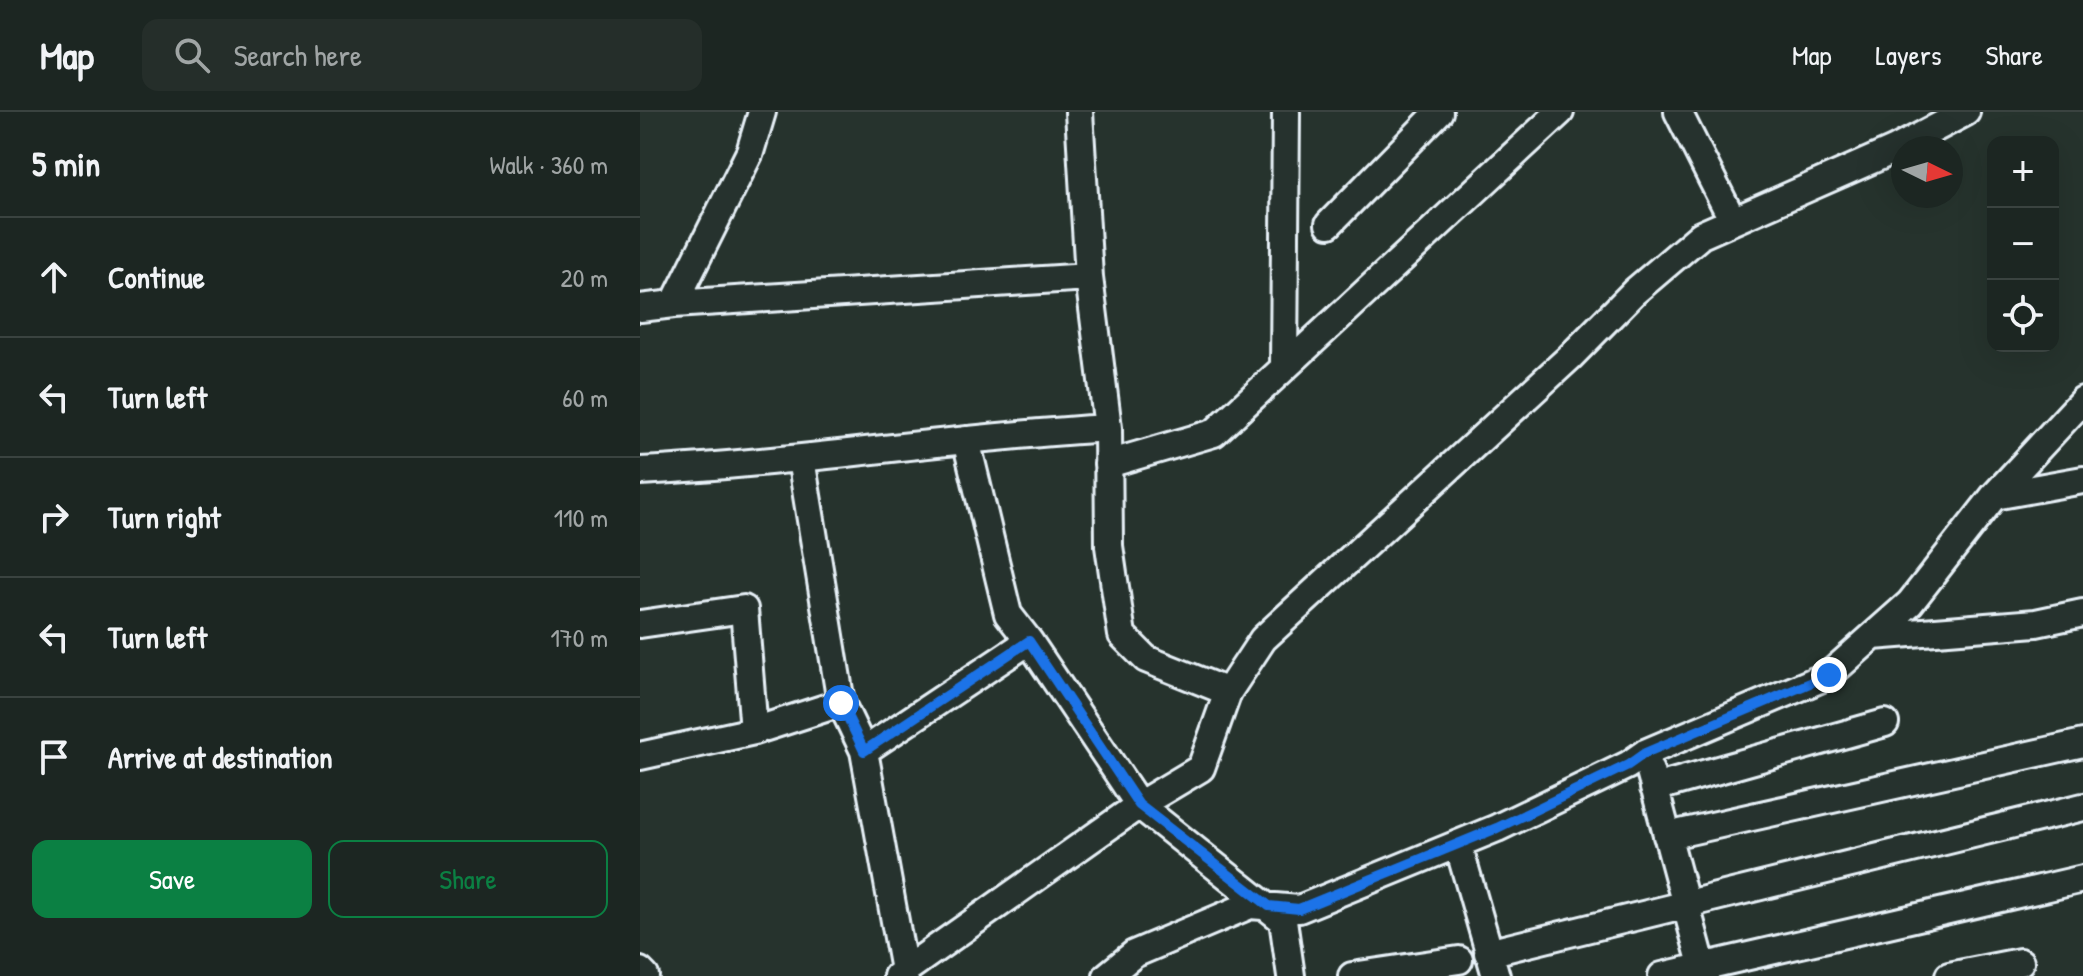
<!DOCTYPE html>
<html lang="en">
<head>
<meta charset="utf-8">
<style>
  body { margin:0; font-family:"Patrick Hand",sans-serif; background:#252e2a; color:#f1f3f6 }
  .controls { position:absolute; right:24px; top:24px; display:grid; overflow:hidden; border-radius:16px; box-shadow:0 8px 32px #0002 }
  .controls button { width:72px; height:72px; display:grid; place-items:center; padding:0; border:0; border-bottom:2px solid #3a4340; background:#1c2622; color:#f1f3f6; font:40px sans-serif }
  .compass { position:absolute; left:1251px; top:24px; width:72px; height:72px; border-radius:50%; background:#1c2622; box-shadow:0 8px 32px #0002; rotate:95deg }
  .stop { position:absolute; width:24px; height:24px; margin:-18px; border:6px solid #1a73e8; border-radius:50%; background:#fff }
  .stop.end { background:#1a73e8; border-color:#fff; box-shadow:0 2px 8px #0008 }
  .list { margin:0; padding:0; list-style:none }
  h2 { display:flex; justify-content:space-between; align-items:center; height:104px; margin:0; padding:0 32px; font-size:34px }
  h2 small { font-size:26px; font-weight:400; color:#a0a5a5 }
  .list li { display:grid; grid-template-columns:52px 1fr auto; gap:24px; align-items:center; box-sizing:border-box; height:120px; padding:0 32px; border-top:2px solid #3a4340 }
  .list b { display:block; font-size:30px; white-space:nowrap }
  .list em { font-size:26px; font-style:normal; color:#a0a5a5 }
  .actions { display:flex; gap:16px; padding:24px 32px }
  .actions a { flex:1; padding:18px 0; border:2px solid #0b8043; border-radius:16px; text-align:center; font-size:28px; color:#0b8043 }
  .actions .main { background:#0b8043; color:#fff }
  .icon { flex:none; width:44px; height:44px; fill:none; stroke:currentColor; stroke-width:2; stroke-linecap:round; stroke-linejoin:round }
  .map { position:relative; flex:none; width:1443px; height:864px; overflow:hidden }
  header { display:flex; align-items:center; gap:48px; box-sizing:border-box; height:112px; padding:0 40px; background:#1c2622; border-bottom:2px solid #3a4340 }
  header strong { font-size:38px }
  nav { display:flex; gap:44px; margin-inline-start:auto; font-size:28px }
  .search { width:560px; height:72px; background:#252e2a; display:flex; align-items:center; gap:20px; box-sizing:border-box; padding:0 28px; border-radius:16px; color:#a0a5a5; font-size:30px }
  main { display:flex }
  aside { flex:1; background:#1c2622 }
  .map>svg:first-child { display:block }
</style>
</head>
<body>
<header>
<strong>Map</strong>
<div class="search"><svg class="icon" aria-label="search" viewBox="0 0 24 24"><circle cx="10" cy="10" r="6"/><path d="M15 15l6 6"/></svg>Search here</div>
<nav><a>Map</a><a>Layers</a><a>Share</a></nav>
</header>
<main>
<aside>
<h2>5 min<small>Walk · 360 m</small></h2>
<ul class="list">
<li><svg class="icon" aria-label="ahead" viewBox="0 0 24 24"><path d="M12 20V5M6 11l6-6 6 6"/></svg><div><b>Continue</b></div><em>20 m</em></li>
<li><svg class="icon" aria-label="left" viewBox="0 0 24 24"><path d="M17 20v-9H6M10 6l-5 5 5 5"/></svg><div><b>Turn left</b></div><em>60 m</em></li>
<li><svg class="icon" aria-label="right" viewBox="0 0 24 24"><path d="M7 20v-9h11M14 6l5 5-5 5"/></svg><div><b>Turn right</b></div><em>110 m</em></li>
<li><svg class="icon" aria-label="left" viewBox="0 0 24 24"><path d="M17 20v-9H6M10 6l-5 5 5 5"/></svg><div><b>Turn left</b></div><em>170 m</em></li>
<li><svg class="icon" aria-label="arrive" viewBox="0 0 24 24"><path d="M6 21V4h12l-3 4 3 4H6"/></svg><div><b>Arrive at destination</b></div></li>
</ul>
<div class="actions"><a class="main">Save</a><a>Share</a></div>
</aside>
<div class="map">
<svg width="1443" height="864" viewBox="0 0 1443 864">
  <rect width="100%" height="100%" fill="#26332d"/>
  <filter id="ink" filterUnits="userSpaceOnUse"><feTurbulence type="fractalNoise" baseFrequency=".0125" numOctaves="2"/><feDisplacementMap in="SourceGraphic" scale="16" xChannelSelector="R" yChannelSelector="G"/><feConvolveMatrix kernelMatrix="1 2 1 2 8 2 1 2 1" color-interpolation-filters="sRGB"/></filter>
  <g filter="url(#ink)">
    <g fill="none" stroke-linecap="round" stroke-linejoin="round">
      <defs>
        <path id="street" d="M439,0l10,165 19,151 1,118 13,89 24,24 82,33
          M1038,0l55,109
          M689,112l110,-112
          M34,192l415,-27
          M0,196l34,-4 76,-152 12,-40
          M644,255l2,-255
          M326,328l42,174 21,27
          M161,347l40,244 23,48 41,225
          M468,352l106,-31 346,-321
          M0,359c157,-8 312,-34 468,-43
          M1354,384l89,-16
          M0,512l104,-15 10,122
          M1233,524l163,-13 47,-10
          M224,639l165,-110 110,164 144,115 8,56
          M0,644l114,-25 87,-28
          M1010,659l55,205
          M1014,676l231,-65
          M1027,724l416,-93
          M818,732l38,132
          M848,841l595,-146
          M0,859l5,5
          M257,864l242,-171 62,-37 27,-76 35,-53 307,-282 64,-65 67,-57 193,-85 72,-38
          M467,864l27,-22 116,-49 49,4 198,-81 131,-63 17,-12 184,-78 81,-72 84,-107 89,-96
          M712,864l107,-16
          M1022,864l421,-97
          M1309,864l71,-14"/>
      </defs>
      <use href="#street" stroke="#e8f1f8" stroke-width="32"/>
      <use href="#street" stroke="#26332d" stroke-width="26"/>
    </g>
  </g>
  <g fill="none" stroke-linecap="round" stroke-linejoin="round" filter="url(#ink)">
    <path stroke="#1a73e8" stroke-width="10" d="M201,591l23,48 165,-110 110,164 130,101 30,3 198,-81 131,-63 17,-12 184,-78"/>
  </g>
</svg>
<div class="controls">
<button>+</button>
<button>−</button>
<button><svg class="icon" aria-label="locate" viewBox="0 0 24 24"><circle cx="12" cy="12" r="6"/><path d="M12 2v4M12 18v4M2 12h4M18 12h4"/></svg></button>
</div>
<svg class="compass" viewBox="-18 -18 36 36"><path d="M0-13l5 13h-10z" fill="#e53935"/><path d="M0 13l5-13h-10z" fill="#a0a5a5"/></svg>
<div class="stop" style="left:201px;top:591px"></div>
<div class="stop end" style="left:1189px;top:563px"></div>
</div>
</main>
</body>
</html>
